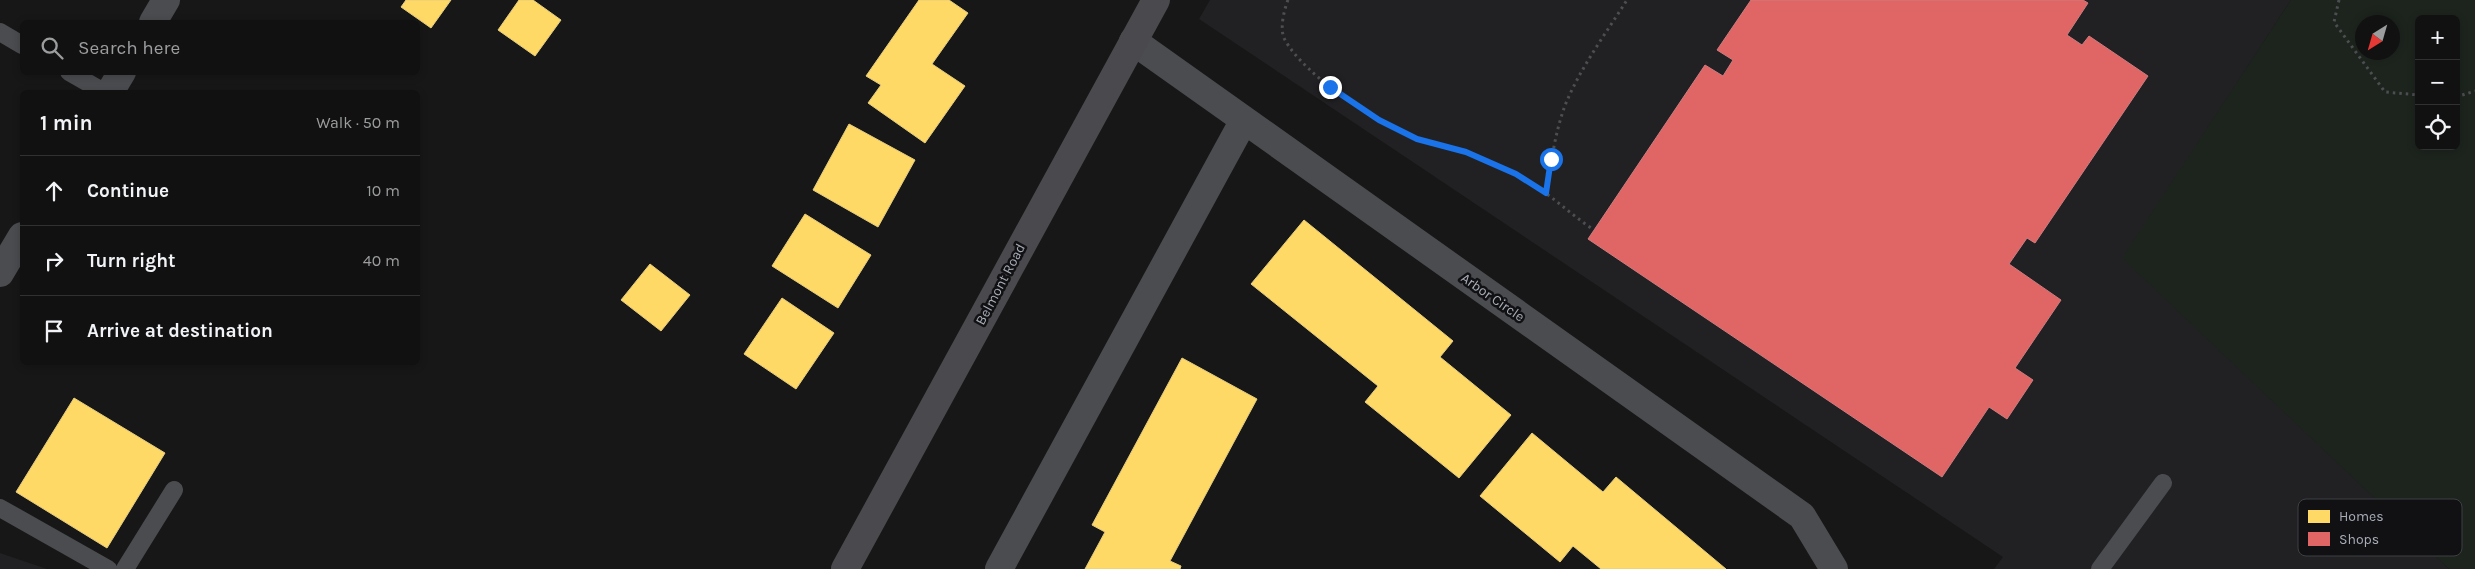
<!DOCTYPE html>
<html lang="en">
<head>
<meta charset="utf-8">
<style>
  body { margin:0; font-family:Karla,sans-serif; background:#1a1a1a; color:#f1f3f6 }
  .controls { position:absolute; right:15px; top:15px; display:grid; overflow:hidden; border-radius:8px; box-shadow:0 2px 8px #0003 }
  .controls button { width:45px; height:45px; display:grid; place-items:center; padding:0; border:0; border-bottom:1px solid #303131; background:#111; color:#f1f3f6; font:25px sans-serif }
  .compass { position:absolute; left:2355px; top:15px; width:45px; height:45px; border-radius:50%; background:#111; box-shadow:0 2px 8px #0003; rotate:217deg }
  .stop { position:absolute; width:15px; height:15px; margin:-11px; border:4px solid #1a73e8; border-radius:50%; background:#fff }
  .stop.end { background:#1a73e8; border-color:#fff; box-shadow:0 1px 5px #0008 }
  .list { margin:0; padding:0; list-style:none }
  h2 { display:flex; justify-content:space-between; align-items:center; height:65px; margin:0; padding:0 20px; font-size:21px }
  h2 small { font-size:16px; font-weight:400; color:#9c9d9f }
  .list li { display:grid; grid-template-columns:32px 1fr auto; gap:15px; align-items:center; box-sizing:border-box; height:70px; padding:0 20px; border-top:1px solid #303131 }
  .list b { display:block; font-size:19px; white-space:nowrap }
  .list em { font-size:16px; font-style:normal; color:#9c9d9f }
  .icon { flex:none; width:28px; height:28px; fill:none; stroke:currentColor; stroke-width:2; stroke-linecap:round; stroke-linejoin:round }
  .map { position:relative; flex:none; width:2475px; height:569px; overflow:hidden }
  .search { position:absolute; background:#111; box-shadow:0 2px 8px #0003; left:20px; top:20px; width:400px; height:55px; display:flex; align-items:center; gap:12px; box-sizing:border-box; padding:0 18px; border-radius:8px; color:#9c9d9f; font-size:19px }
  .panel { position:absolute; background:#111; box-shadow:0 2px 8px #0003; left:20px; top:90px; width:400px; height:275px; border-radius:8px }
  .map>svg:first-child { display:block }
</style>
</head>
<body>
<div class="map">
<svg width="2475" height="569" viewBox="0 0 2475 569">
  <rect width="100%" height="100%" fill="#171717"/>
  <path fill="#212123" d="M1210,0h1081l-168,258 326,311h-455l9,-12 -804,-538z
    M0,553l47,16h-47z"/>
  <path fill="#1d241e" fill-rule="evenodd" d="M2291,0h184v569h-26l-327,-311zM2419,19h37v127h-37zM2362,22h30v30h-30z"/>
  <path fill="#ffd966" stroke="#e5cc7f" d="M406,0h45l-20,28 -30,-21z
    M519,0h14l28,20 -26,36 -37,-26z
    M919,0h30l19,13 -36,51 33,22 -40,57 -57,-40 13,-18 -15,-9z
    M849,124l66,36 -37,67 -65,-37z
    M805,214l66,41 -33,53 -66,-42z
    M1304,220l149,121 -13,16 71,58 -52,63 -94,-76 13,-16 -127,-102z
    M650,264l40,31 -29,36 -40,-31z
    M782,298l52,35 -38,56 -52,-35z
    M1182,358l75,41 -87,162 11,5 -1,3h-95l20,-37 -13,-7z
    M74,398l91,55 -58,95 -91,-56z
    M1532,433l71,59 13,-15 110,92h-125l-28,-23 -13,16 -80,-66z"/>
  <path fill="#e06666" stroke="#cf7b7f" d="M1751,0h332l5,3 -21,32 15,10 7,-9 59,40 -113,167 -8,-5 -18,26 52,36 -46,68 18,12 -26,39 -18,-12 -47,70 -354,-238 117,-174 18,11 10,-16 -16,-10z"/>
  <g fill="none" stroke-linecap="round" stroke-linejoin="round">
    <path stroke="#4d4e52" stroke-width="3" stroke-dasharray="2.5 4" stroke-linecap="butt" d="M1288,0c-4,10 -9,30 -3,40 19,35 95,86 133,99 15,6 32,8 47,13 17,6 33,14 49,21 30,15 53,39 80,57
      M2339,0l-5,22 51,70 34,3
      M2456,97l19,-6
      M1546,193c5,-29 9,-62 20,-90 15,-36 40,-70 61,-103"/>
    <path stroke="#4b4c50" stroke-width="18" d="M0,32l22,13
      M69,72l35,20
      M0,508l108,61
      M125,569l49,-79
      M2100,569l63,-86"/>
    <path stroke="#4b4c50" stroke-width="28" d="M153,22l13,-22
      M1133,41l669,475 32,53
      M110,92l12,-20
      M0,273l22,-37
      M999,569l245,-449"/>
    <path stroke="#4a4a4e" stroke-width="28" d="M845,569l311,-569"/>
  </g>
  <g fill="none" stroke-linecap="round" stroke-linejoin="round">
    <path stroke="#1a73e8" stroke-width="6" d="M1330,87l49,33 38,19 49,13 50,22 30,19 5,-34"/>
  </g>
  <g text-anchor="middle" stroke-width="5" stroke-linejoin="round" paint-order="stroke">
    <g font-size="14" fill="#a8adb8" stroke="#111113">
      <text transform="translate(1000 284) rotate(-62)" y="5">Belmont Road</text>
      <text transform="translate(1493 297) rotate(35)" y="5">Arbor Circle</text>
    </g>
  </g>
  <rect x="2298" y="499" width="164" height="57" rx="8" fill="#111113" stroke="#3e4045" stroke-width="1"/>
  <rect x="2308" y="510" width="22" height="13" fill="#ffd966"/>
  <rect x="2308" y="532" width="22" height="14" fill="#e06666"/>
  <g font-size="14" fill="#a8adb8">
    <text x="2339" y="521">Homes</text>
    <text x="2339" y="544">Shops</text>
  </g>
</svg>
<div class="controls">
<button>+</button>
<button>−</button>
<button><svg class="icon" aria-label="locate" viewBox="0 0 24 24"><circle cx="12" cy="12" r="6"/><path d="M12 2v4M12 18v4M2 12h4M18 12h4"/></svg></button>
</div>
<svg class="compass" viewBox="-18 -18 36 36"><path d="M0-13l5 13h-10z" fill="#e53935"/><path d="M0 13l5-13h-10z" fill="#9c9d9f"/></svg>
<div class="stop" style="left:1551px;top:159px"></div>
<div class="stop end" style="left:1330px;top:87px"></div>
<div class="search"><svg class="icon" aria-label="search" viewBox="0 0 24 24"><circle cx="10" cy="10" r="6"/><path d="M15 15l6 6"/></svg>Search here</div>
<section class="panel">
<h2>1 min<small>Walk · 50 m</small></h2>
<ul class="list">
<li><svg class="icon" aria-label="ahead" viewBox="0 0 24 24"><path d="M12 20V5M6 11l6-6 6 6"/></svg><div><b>Continue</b></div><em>10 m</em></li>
<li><svg class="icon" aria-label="right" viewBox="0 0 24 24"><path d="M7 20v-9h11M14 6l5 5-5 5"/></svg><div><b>Turn right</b></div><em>40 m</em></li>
<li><svg class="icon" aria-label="arrive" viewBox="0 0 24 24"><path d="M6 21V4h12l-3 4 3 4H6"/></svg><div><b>Arrive at destination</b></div></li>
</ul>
</section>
</div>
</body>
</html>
